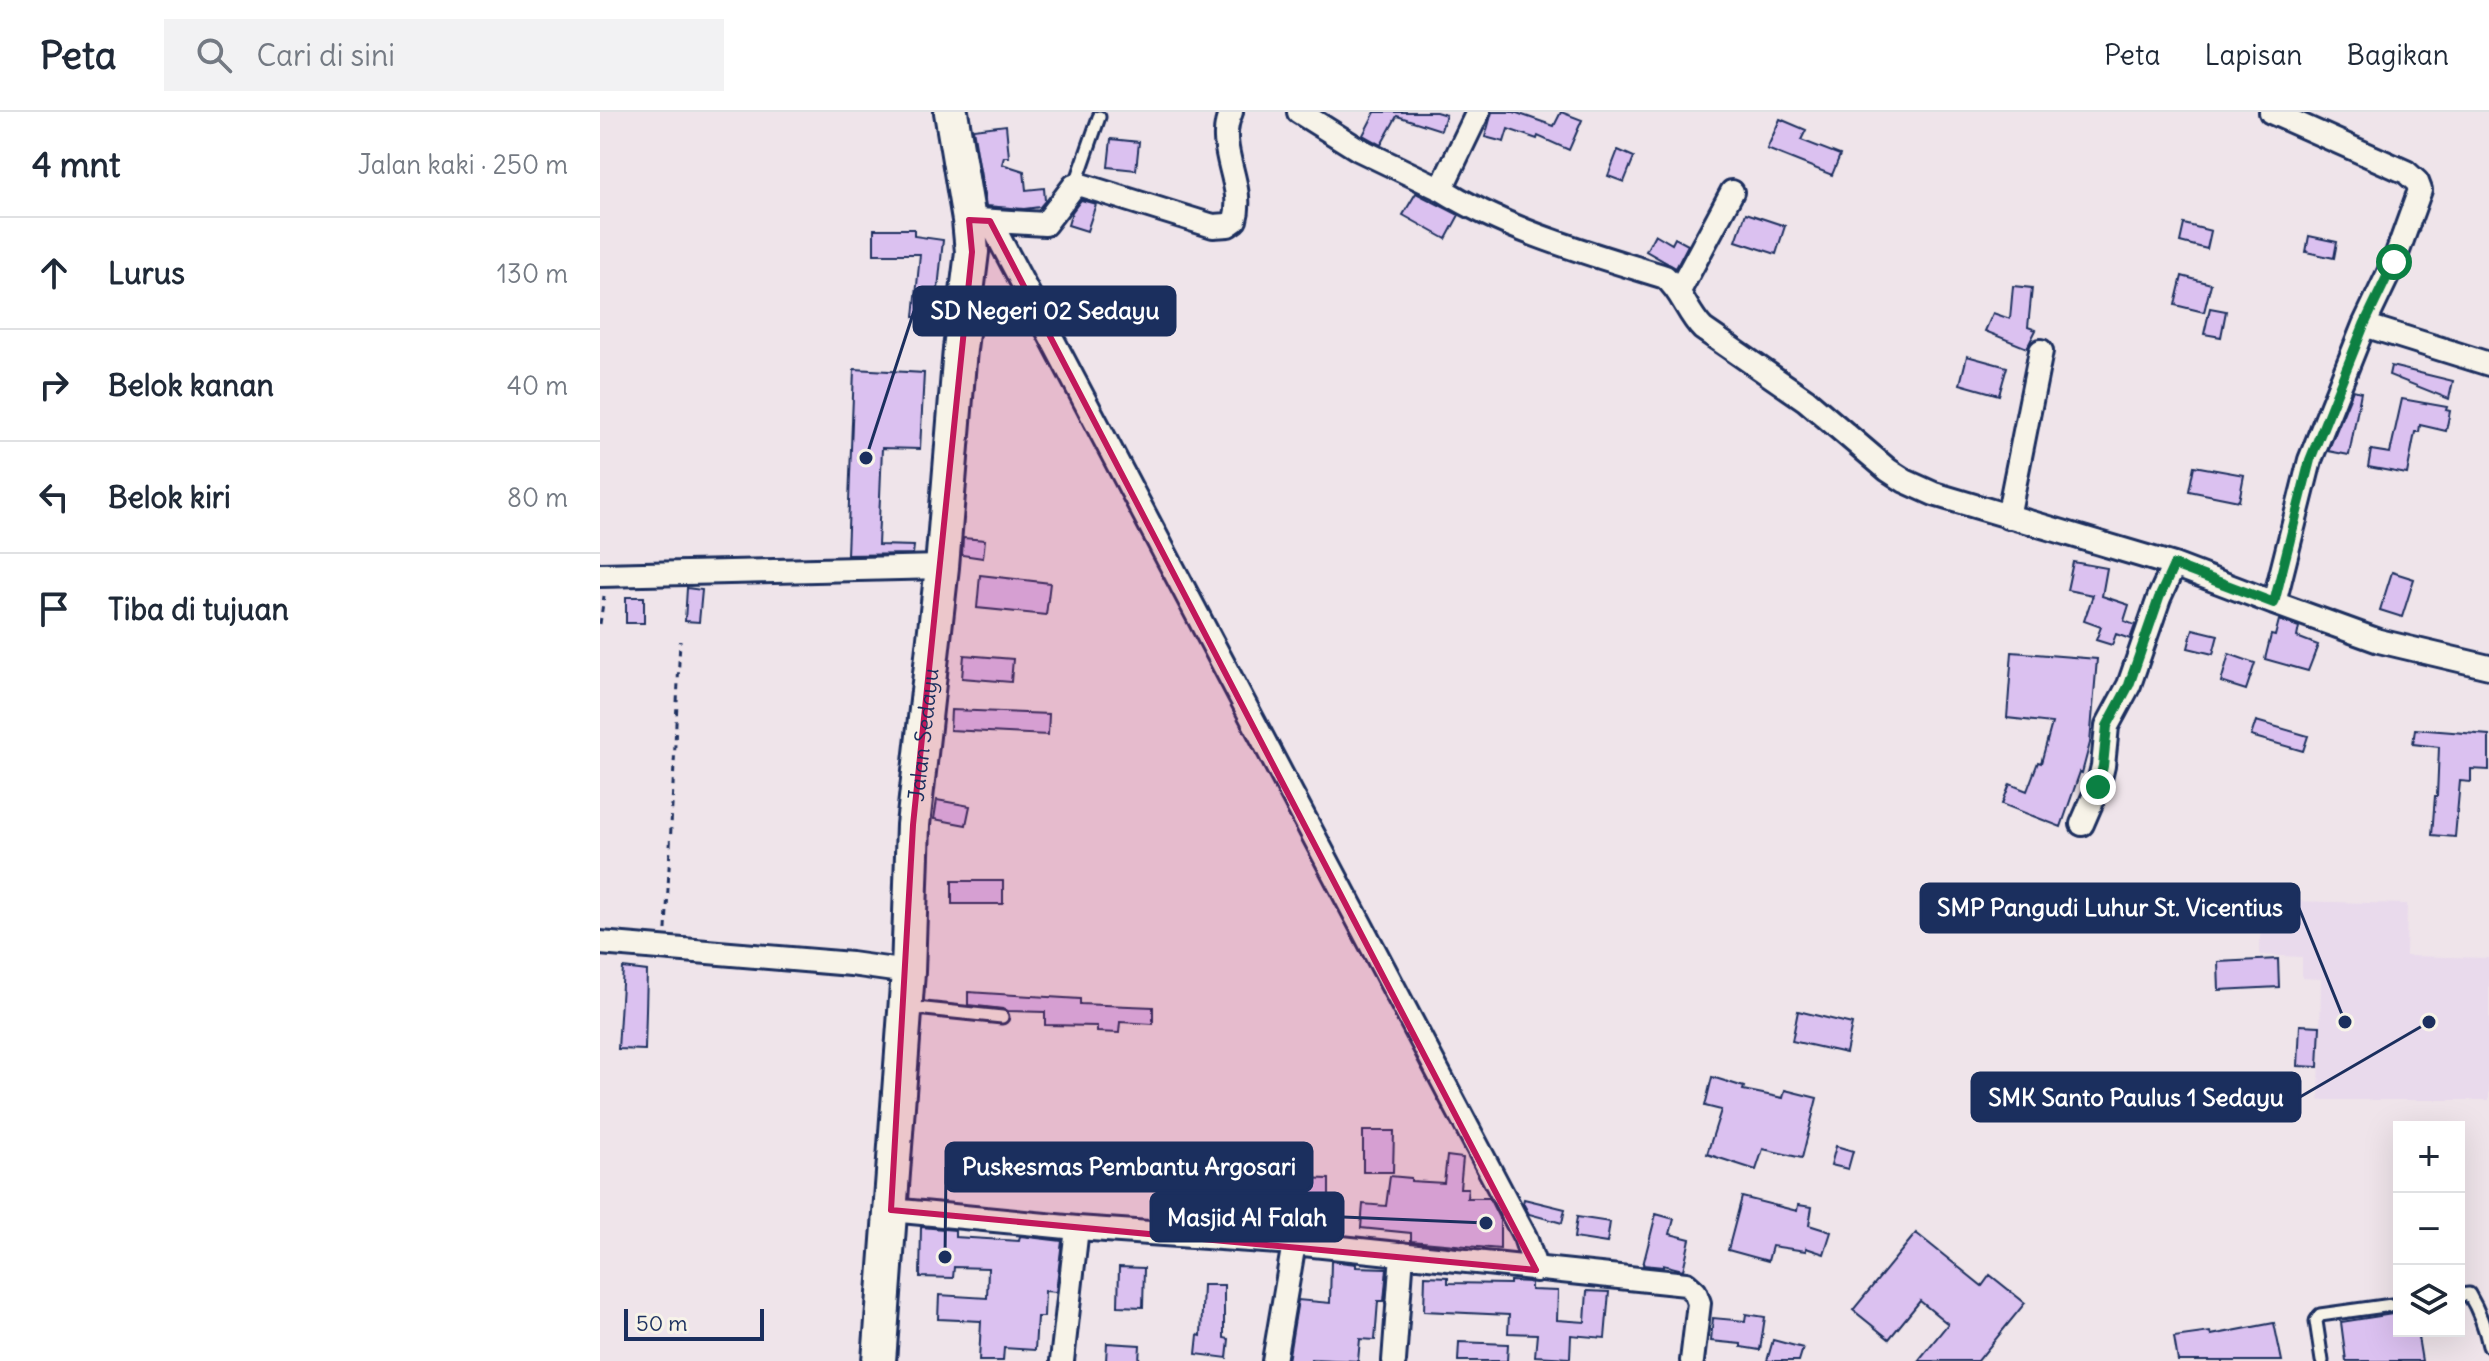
<!DOCTYPE html>
<html lang="id">
<head>
<meta charset="utf-8">
<style>
  body { margin:0; font-family:Delius,sans-serif; background:#f2f2f3; color:#1f2937 }
  .controls { position:absolute; right:24px; bottom:24px; display:grid; overflow:hidden; border-radius:0px; box-shadow:0 8px 32px #0002 }
  .controls button { width:72px; height:72px; display:grid; place-items:center; padding:0; border:0; border-bottom:2px solid #e0e1e3; background:#fff; color:#1f2937; font:40px sans-serif }
  .scale { position:absolute; left:24px; bottom:20px; width:140px; box-sizing:border-box; padding-left:8px; border:4px solid #1b2f5e; border-top:0; font-size:22px; line-height:28px; white-space:nowrap; color:#1b2f5e; -webkit-text-stroke:6px #f7f3e8; paint-order:stroke }
  .stop { position:absolute; width:24px; height:24px; margin:-18px; border:6px solid #0b8043; border-radius:50%; background:#fff }
  .stop.end { background:#0b8043; border-color:#fff; box-shadow:0 2px 8px #0008 }
  .list { margin:0; padding:0; list-style:none }
  h2 { display:flex; justify-content:space-between; align-items:center; height:104px; margin:0; padding:0 32px; font-size:34px }
  h2 small { font-size:26px; font-weight:400; color:#747a83 }
  .list li { display:grid; grid-template-columns:52px 1fr auto; gap:24px; align-items:center; box-sizing:border-box; height:112px; padding:0 32px; border-top:2px solid #e0e1e3 }
  .list b { display:block; font-size:30px; white-space:nowrap }
  .list em { font-size:26px; font-style:normal; color:#747a83 }
  .icon { flex:none; width:44px; height:44px; fill:none; stroke:currentColor; stroke-width:2; stroke-linecap:round; stroke-linejoin:round }
  .map { position:relative; flex:none; width:1889px; height:1249px; overflow:hidden }
  header { display:flex; align-items:center; gap:48px; box-sizing:border-box; height:112px; padding:0 40px; background:#fff; border-bottom:2px solid #e0e1e3 }
  header strong { font-size:38px }
  nav { display:flex; gap:44px; margin-inline-start:auto; font-size:28px }
  .search { width:560px; height:72px; background:#f2f2f3; display:flex; align-items:center; gap:20px; box-sizing:border-box; padding:0 28px; border-radius:0px; color:#747a83; font-size:30px }
  main { display:flex }
  aside { flex:1; background:#fff }
  .map>svg:first-child { display:block }
</style>
</head>
<body>
<header>
<strong>Peta</strong>
<div class="search"><svg class="icon" aria-label="search" viewBox="0 0 24 24"><circle cx="10" cy="10" r="6"/><path d="M15 15l6 6"/></svg>Cari di sini</div>
<nav><a>Peta</a><a>Lapisan</a><a>Bagikan</a></nav>
</header>
<main>
<aside>
<h2>4 mnt<small>Jalan kaki · 250 m</small></h2>
<ul class="list">
<li><svg class="icon" aria-label="ahead" viewBox="0 0 24 24"><path d="M12 20V5M6 11l6-6 6 6"/></svg><div><b>Lurus</b></div><em>130 m</em></li>
<li><svg class="icon" aria-label="right" viewBox="0 0 24 24"><path d="M7 20v-9h11M14 6l5 5-5 5"/></svg><div><b>Belok kanan</b></div><em>40 m</em></li>
<li><svg class="icon" aria-label="left" viewBox="0 0 24 24"><path d="M17 20v-9H6M10 6l-5 5 5 5"/></svg><div><b>Belok kiri</b></div><em>80 m</em></li>
<li><svg class="icon" aria-label="arrive" viewBox="0 0 24 24"><path d="M6 21V4h12l-3 4 3 4H6"/></svg><div><b>Tiba di tujuan</b></div></li>
</ul>
</aside>
<div class="map">
<svg width="1889" height="1249" viewBox="0 0 1889 1249">
  <rect width="100%" height="100%" fill="#efe4ea"/>
  <filter id="ink" filterUnits="userSpaceOnUse"><feTurbulence type="fractalNoise" baseFrequency=".0125" numOctaves="2"/><feDisplacementMap in="SourceGraphic" scale="16" xChannelSelector="R" yChannelSelector="G"/><feConvolveMatrix kernelMatrix="1 2 1 2 8 2 1 2 1" color-interpolation-filters="sRGB"/></filter>
  <g filter="url(#ink)">
    <path fill="#e9daec" d="M1661,788l146,4 -1,52 83,2v142h-170l2,-121 -19,-1v-21l-42,-2z"/>
    <path fill="#dbc1f0" stroke="#1b2f5e" stroke-width="2" d="M775,0h61l10,3 -5,15 -44,-14 -16,29 -18,-10z
      M892,0h22l40,14 7,-14 21,8 -13,30 -31,-14 -1,3 -29,-10 -4,13 -19,-5z
      M1180,7l26,11 -5,10 39,15 -8,20 -65,-26z
      M406,13l3,32h-5l-2,7 22,7 2,19 18,-2 1,13 -5,6 -16,2 -38,-3 -13,-77z
      M511,27l28,3 -3,28 -28,-3z
      M1018,38l16,7 -10,25 -16,-6z
      M816,81l43,22 -13,24 -43,-24z
      M481,88l15,4 -9,27 -19,-6 4,-13z
      M1146,101l39,13 -9,28 -40,-13z
      M1584,112l27,7 -4,18 -27,-7z
      M274,117h40v7l29,4 -8,79 -21,-2 6,-63h-46z
      M1055,122l17,10 3,-6 13,7 -12,23 -30,-17z
      M1709,124l28,6 -3,16 -28,-6z
      M1582,164l29,8 -7,28 -29,-7z
      M1413,174l19,2 -4,39 8,3 -9,18 -42,-17 8,-18 17,6z
      M1610,196l16,3 -5,26 -17,-3z
      M1367,244l40,11 -8,28 -39,-11z
      M1791,254l62,15 -4,18 -60,-24z
      M254,257l70,4 -4,76 -38,-1 -4,97 36,1 -1,8 -66,1z
      M1753,278l8,2 -12,63 -21,-4z
      M1802,287l45,8 -1,3 4,1 -4,20 -26,-6 -1,7h-4l-8,42 -39,-7 3,-17 19,3z
      M1594,354l50,9 -5,26 -50,-10z
      M363,426l22,2 -2,18 -21,-3z
      M1473,450l34,6 -5,28 27,9 -5,16 11,4 -5,14 -14,-5 -4,11 -16,-5 5,-13 -17,-6 9,-26 -26,-5z
      M1792,460l22,7 -12,38 -22,-7z
      M380,463l70,8 -4,32 -69,-7z
      M87,476l15,2 -3,32 -14,-1z
      M26,485h18v26h-18z
      M1679,508l20,7 -2,10 21,8 -10,26 -43,-12 6,-24 4,1z
      M1593,517l25,6 -5,19 -25,-6z
      M1412,540l85,7 -7,84 -8,30 -2,-1 -19,55 -59,-23 8,-20 17,7 11,-29 3,1 11,-40 -45,-5z
      M1629,542l26,9 -9,27 -25,-8z
      M364,543l49,4 -2,23 -49,-4z
      M351,598l98,4 -1,21 -98,-5z
      M1656,609l52,15 -5,15 -52,-15z
      M1815,617l74,6v35l-18,-1v13l-11,-1 -5,56 -23,-2 3,-39h2l2,-49 -26,-3z
      M337,688l33,6 -4,19 -32,-6z
      M352,769h51v23h-51z
      M1678,847l1,28 -60,3 -1,-28z
      M23,856l24,3 -2,79 -27,-1z
      M368,880l112,7v5l73,3v17l-33,-2 -1,11 -22,-1v-6l-52,-1v-13l-37,-1 -5,-2 -35,-4z
      M1198,899l54,13 -6,29 -54,-12z
      M1700,913l20,1 -2,41 -20,-1z
      M1112,965l32,10 -1,3 40,8 2,-8 32,8 -15,60 -39,-9 -7,21 -49,-16 14,-44 -16,-4z
      M763,1019h31l-1,41h-30z
      M1236,1034l17,5 -5,18 -17,-4z
      M847,1044l16,2 -3,30h8l-1,10h22l11,22v29l-89,-8v-8l-50,-5 2,-24 23,2 4,-30 21,2v3l33,2z
      M648,1055l22,1 -5,59 -22,-2z
      M701,1066l28,1v54l-28,-3z
      M1142,1085l55,14 1,-6 14,2 -3,18 22,7 -7,22 -18,-6v3l-34,-5 -4,15 -40,-11z
      M924,1087l41,10 -3,14 -33,-9 -6,-11z
      M1056,1102l18,5 -4,15 20,5 -7,31 -20,-5v2l-20,-2z
      M977,1105l33,5 -3,21 -33,-5z
      M321,1115l34,3v7l64,4 1,-5 42,5 -6,51 -11,-1 -1,26h-7l-2,33 -31,-2 -1,13h-24l2,-40 -43,-2 1,-24 48,3 1,-30 -34,-1 -1,11 -33,-1z
      M1316,1121l66,53 8,-11 35,28 -47,58h-60l30,-37 -28,-23 -31,38 -36,-29z
      M731,1149l25,3v3l31,1 -3,33h-6l-3,39 -15,-1 -2,22 -47,-2v2h-23l10,-61 32,3z
      M519,1155l25,1 -1,39 -25,-1z
      M825,1164l23,1v6l62,1v-3l19,1 2,1v7l27,1 -1,29 28,2 2,-31 22,1 -4,46 -34,-3 -1,23 -35,-2 2,-22 -29,-1 1,-18 -85,-4z
      M603,1173h21v53l5,1 -2,19 -31,-4 2,-19 3,1z
      M1799,1201v18h18l5,30h-76l-5,-39z
      M1146,1202l19,3 -5,33 -19,-3v-3l-30,-3 2,-23 32,3z
      M1674,1211l8,38h-104l-4,-24 36,-5 1,3z
      M1173,1228l30,8 -4,13h-32z
      M859,1230l49,2 -1,17h-49z
      M507,1231l33,2 -1,16h-33z"/>
    <g fill="none" stroke-linecap="round" stroke-linejoin="round">
      <defs>
        <path id="lane" d="M475,74l24,-69
          M306,895l96,10
          M1859,1183l10,-1c10,17 16,32 20,52
          M1722,1249l-6,-40 4,-6 79,-11"/>
        <path id="street" d="M699,0l59,37 83,40 37,-77
          M841,77c69,43 147,64 224,88 17,14 22,36 38,52l103,71 82,70 17,11 29,13 240,71
          M379,108l66,4 29,-38 7,-1 132,41 15,-1 7,-5c11,-36 -21,-72 -4,-108
          M390,109l535,1016 11,33
          M1079,179l53,-99
          M1764,213l125,39
          M1408,405l33,-166
          M0,463l342,-8
          M1674,491l105,38 110,26
          M1482,712l16,-37 5,-21 4,-40 22,-41 30,-87 15,-33 100,38 36,-143 54,-135 30,-63 26,-72 -3,-8 -11,-10 -135,-60
          M0,831l251,21 57,8
          M291,1098l186,18 217,15 392,41 9,8 4,11 -7,58
          M462,1249l15,-133
          M674,1249l20,-118
          M794,1249l8,-107"/>
        <g id="secondary">
          <path id="s1" d="M279,1249l29,-389 5,-147 29,-258 18,-218 12,-97 -3,-32 -18,-108"/>
        </g>
      </defs>
      <use href="#lane" stroke="#1b2f5e" stroke-width="17"/>
      <use href="#street" stroke="#1b2f5e" stroke-width="28"/>
      <use href="#secondary" stroke="#1b2f5e" stroke-width="38"/>
      <path stroke="#1b2f5e" stroke-width="3" stroke-dasharray="6 6" stroke-linecap="butt" d="M0,512l4,-28
        M66,818l14,-289"/>
      <use href="#lane" stroke="#f7f3e8" stroke-width="11"/>
      <use href="#street" stroke="#f7f3e8" stroke-width="22"/>
      <use href="#secondary" stroke="#f7f3e8" stroke-width="32"/>
    </g>
  </g>
  <g fill="none" stroke-linecap="round" stroke-linejoin="round" filter="url(#ink)">
    <path stroke="#0b8043" stroke-width="10" d="M1498,675l5,-21 4,-40 22,-41 30,-87 15,-33 100,38 36,-143 54,-135 30,-63"/>
  </g>
  <path fill="#c2185b" fill-opacity="0.2" stroke="#c2185b" stroke-width="6" stroke-linejoin="round" d="M369,108l21,1 546,1049 -645,-60 22,-385 59,-573z"/>
  <g text-anchor="middle" stroke-width="6" stroke-linejoin="round" paint-order="stroke">
    <g font-size="22" fill="#1b2f5e" stroke="#f7f3e8">
      <text dy="8" stroke="none"><textPath href="#s1" startOffset="628">Jalan Sedayu</textPath></text>
    </g>
  </g>
  <path fill="none" stroke="#1b2f5e" stroke-width="3" d="M266 346L314 199M1745 910L1699 796M1829 910L1700 985M345 1145L346 1055M886 1111L743 1105"/>
  <g fill="#1b2f5e" stroke="#f7f3e8" stroke-width="3">
    <circle cx="266" cy="346" r="8"/>
    <circle cx="1745" cy="910" r="8"/>
    <circle cx="1829" cy="910" r="8"/>
    <circle cx="345" cy="1145" r="8"/>
    <circle cx="886" cy="1111" r="8"/>
  </g>
  <g fill="#1b2f5e" stroke="#1b2f5e" stroke-width="3">
    <rect x="314" y="175" width="261" height="48" rx="8"/>
    <rect x="1321" y="772" width="378" height="48" rx="8"/>
    <rect x="1372" y="961" width="328" height="48" rx="8"/>
    <rect x="346" y="1031" width="366" height="48" rx="8"/>
    <rect x="551" y="1081" width="192" height="48" rx="8"/>
  </g>
  <g font-size="24" text-anchor="middle" font-weight="bold" fill="#fff">
    <text x="445" y="207">SD Negeri 02 Sedayu</text>
    <text x="1510" y="804">SMP Pangudi Luhur St. Vicentius</text>
    <text x="1536" y="994">SMK Santo Paulus 1 Sedayu</text>
    <text x="529" y="1063">Puskesmas Pembantu Argosari</text>
    <text x="647" y="1114">Masjid Al Falah</text>
  </g>
</svg>
<div class="controls">
<button>+</button>
<button>−</button>
<button><svg class="icon" aria-label="layers" viewBox="0 0 24 24"><path d="M12 4l9 5-9 5-9-5zM3 14l9 5 9-5"/></svg></button>
</div>
<div class="scale">50 m</div>
<div class="stop" style="left:1794px;top:150px"></div>
<div class="stop end" style="left:1498px;top:675px"></div>
</div>
</main>
</body>
</html>
